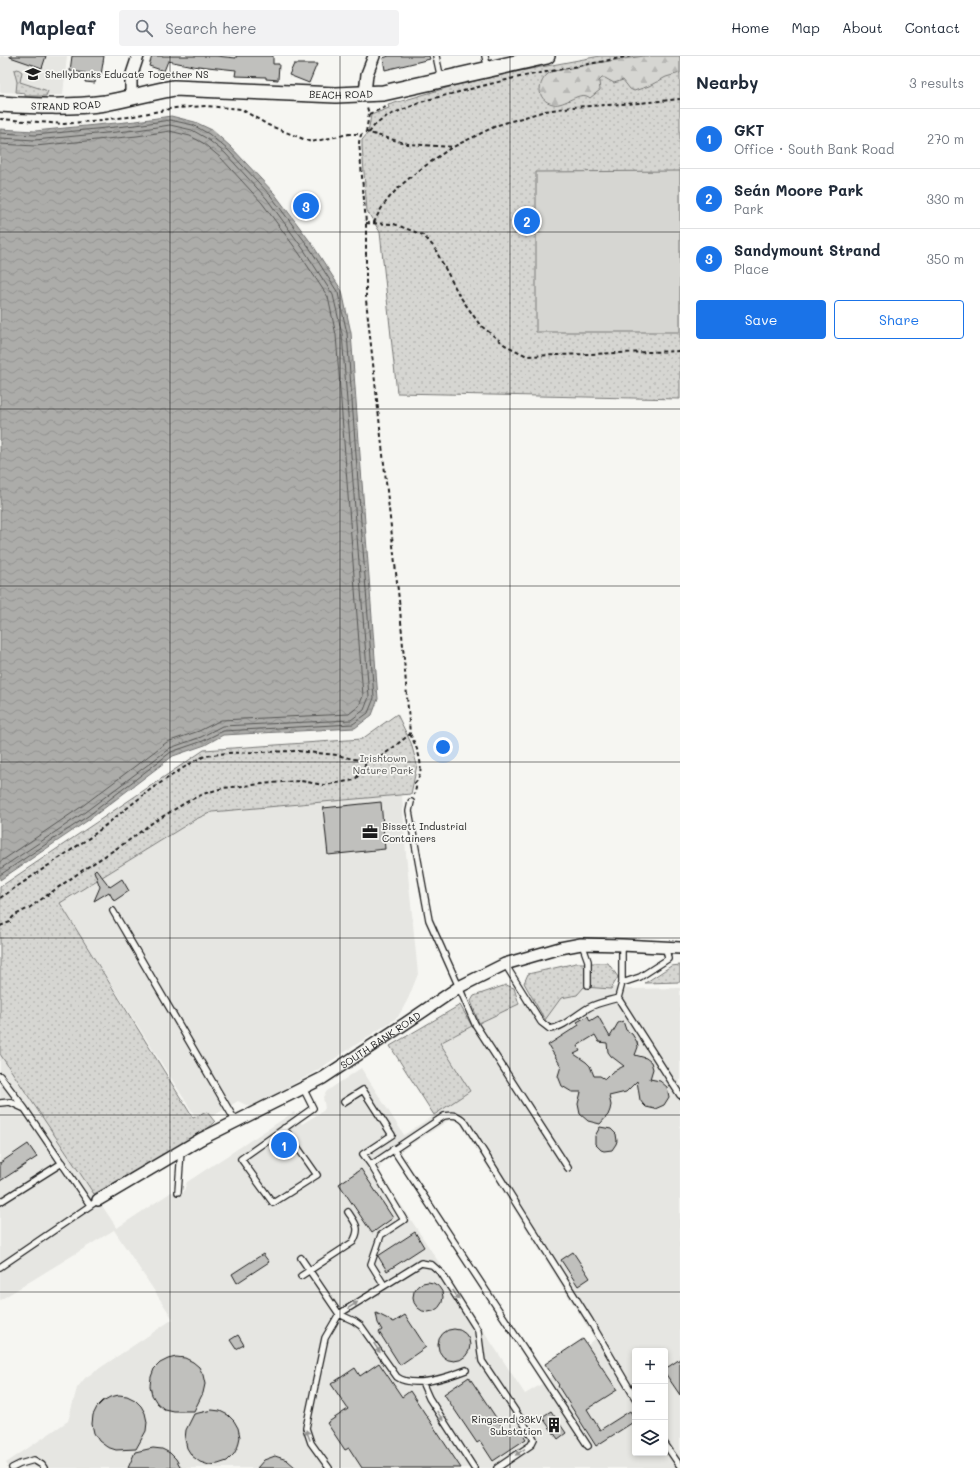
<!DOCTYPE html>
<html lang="en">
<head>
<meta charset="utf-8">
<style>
  body { margin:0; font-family:Mali,sans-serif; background:#f2f2f3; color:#1f2937 }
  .controls { position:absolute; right:12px; bottom:12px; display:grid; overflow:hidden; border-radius:4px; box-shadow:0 2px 6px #0003 }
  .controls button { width:36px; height:36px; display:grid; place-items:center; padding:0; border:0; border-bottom:1px solid #e0e1e3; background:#fff; color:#1f2937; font:20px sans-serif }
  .you { position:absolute; left:443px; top:691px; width:14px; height:14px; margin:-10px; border:3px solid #fff; border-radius:50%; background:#1a73e8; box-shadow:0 0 0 6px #1a73e833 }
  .badge { display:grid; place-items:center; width:26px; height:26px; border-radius:50%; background:#1a73e8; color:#fff; font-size:13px; font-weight:700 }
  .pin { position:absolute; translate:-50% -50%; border:2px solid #fff; box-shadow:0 1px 4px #0006 }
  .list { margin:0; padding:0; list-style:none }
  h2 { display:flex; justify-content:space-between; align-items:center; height:52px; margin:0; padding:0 16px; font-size:17px }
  h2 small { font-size:13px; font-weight:400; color:#747a83 }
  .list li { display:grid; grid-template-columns:26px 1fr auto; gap:12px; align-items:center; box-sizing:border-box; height:60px; padding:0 16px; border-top:1px solid #e0e1e3 }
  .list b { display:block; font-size:15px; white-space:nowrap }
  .list p { margin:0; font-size:13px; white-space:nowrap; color:#747a83 }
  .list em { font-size:13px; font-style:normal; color:#747a83 }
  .actions { display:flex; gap:8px; padding:12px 16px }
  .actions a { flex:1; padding:9px 0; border:1px solid #1a73e8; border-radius:4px; text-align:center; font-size:14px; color:#1a73e8 }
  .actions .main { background:#1a73e8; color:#fff }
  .icon { flex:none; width:22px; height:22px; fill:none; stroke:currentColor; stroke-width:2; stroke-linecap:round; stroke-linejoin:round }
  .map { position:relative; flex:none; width:680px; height:1412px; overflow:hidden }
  header { display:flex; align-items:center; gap:24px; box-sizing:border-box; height:56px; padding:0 20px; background:#fff; border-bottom:1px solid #e0e1e3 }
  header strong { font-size:19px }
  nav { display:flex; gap:22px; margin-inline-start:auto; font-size:14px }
  .search { width:280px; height:36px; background:#f2f2f3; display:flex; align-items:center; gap:10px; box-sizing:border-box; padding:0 14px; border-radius:4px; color:#747a83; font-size:15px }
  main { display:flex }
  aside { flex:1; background:#fff }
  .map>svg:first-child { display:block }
</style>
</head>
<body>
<header>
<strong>Mapleaf</strong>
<div class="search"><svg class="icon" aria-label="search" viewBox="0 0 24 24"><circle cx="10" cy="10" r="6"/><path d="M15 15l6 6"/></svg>Search here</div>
<nav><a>Home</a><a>Map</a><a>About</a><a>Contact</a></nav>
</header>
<main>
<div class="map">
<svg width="680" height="1412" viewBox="0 0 680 1412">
  <defs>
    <pattern id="green-dots" width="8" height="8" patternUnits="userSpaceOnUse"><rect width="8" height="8" fill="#d6d6d2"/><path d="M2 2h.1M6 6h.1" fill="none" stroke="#b7b7b4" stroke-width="1.8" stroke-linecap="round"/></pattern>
    <pattern id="forest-firs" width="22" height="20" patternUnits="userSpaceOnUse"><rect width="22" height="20" fill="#d6d6d2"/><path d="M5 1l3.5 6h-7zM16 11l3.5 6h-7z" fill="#b7b7b4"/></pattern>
    <pattern id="water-waves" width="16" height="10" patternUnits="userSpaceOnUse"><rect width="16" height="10" fill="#acaca9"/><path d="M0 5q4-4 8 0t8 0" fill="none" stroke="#939391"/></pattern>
  </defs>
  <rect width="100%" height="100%" fill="#f6f6f2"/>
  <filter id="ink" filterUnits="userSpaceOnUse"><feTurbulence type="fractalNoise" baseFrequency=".025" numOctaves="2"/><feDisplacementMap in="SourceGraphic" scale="8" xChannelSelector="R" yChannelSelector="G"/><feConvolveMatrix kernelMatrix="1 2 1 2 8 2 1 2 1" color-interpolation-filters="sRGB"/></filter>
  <g filter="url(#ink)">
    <path fill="#e6e6e2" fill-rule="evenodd" d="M0,0h67l-4,39 -38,1v-3l-25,-1z
      M402,739l4,59 12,120 -10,25 -10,18 -85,56 -54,30 -9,4 -12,-6 -38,23 -140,-221 136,-84 16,-7z
      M601,930l29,3 50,-1v480h-671l-3,-5 62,-42 9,-33 8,-10 88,-59 -59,-89 -114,70v-246l117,174 53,-35 1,-1 12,1 4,-11 107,-70 8,12 21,-13 2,-3 -2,-11 4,-6 34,-23 43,67 66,-44 -30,-48 62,-32 48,-20zM451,1063l9,4 135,216 -50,43 -20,12 -146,-223 3,-8zM635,1295h30v102h-30z"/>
    <path fill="url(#green-dots)" stroke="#797977" d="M600,0h80v343l-283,-6 -17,-161 -13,-21 -5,-65v-6l6,-7 3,-18 18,-7 -1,-3 65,-19 67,-15z
      M18,13l4,3 -2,10 28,9 -2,5h-21v-3l-9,-1 1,-10 -3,-12z
      M397,658l14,29 6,22 -6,29 -199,18 -16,7 -136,84 133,215 14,-6 8,10 -11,10 -110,62 -94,-140v-167l204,-137 158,-11z
      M576,907h32l10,14 -7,12 -27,-2 -7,8 -16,3 -16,22 -21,-37 4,-9z
      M680,909v17l-35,1 26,-17z
      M506,929l8,3 5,16 -40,19 -8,-22 3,-5z
      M460,949l12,21 -32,17 30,48 -36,24 -44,-69z"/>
    <path fill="url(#forest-firs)" stroke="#797977" d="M644,0h36v17l-14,4 -17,9 -15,5 -4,-2 -7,-9 -9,3 -9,-5h-3l-3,3 1,9 -10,8c-10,-9 -25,9 -37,6 -5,-1 -10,-4 -12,-9 -3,-6 1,-17 7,-21 5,-4 13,-4 18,-5 26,-6 52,-9 78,-13z"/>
    <path fill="#d6d6d2" stroke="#797977" d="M680,115v161h-144v-160z"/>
    <path fill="url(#water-waves)" stroke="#727271" d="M171,60l24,6 17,8 19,17 43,46 38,51 30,47 9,42 27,366 -6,16 -17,13 -132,7 -18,10 -32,11 -83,63 -90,61v-751l35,2 101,-10z"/>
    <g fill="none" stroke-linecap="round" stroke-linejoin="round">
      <path stroke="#565654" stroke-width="1" d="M0,77l35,2 101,-10 34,-5 23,5 16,9 19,16 43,46 38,51 29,46 9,40 27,365 -6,15 -15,11 -130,7 -20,10 -32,11 -83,64 -88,59
        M0,82l35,2 102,-10 33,-5 22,5 14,8 19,15 42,46 37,51 29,45 9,39 27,363 -5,13 -13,10 -129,6 -21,11 -31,11 -85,64 -85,57
        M0,88l35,2 102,-10 33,-5 20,5 13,7 18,15 41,45 37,50 29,44 8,38 27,361 -4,10 -10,8 -128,6 -22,11 -32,11 -86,65 -81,55"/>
    </g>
    <path fill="#c0c0bd" stroke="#1c1c1c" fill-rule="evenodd" d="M10,0h36l-4,12 -32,-11z
      M72,0h32l-3,19 -5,-1 -1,9 -10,-1 1,-9 -16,-2z
      M152,0h64l20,2v-2h37v8h6l-1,16 -12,-1v-2l-31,-1 1,-6 -38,-4v1l-30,-6 -4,10 -15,-5z
      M389,0h40l1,3 -45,11 -2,-12z
      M294,8h23l-8,19 -20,-8z
      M381,746l4,47 -57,6 -5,-47z
      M96,813l14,18 12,-8 7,12 -15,10 -5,-9 -15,9 6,-14 -6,-16z
      M588,960l2,5 8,-5 12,21 8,-14 5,-2 3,9 6,4 5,8 1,5 -3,8 11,3 5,4 2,7 -3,10 10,2 7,6 2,10 -5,8 -9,4 -9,-2 -3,-3 -3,-4 -3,-19 -11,11 -17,4 2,9 -1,5 -2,5 -8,9 -12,-3 -8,-7 -2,-10 3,-12h-9l-10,-6 -4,-10 3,-10 -13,-21 31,-20 -2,-3zM595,979l4,7 8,1 1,9 3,4 13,10 -12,6 -7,7 -5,-3h-6l-4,-10 -4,-4 -12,-8 6,-3 -3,-5z
      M600,1071l11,2 5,5 1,7 -1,3 -4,6 -8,1 -3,-1 -6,-6v-8z
      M28,1088l9,13 -37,24v-18z
      M361,1113l32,49 -21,15 -33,-49z
      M415,1176l9,15 -37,24 -9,-15z
      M573,1196l17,26 -12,8 -17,-26z
      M263,1198l6,8 -32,21 -5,-9z
      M413 1241a15 15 0 1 1 30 0a15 15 0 1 1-30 0Z
      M376,1257l18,9 11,-7 21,32 -26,18 -21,-33 3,-2 -4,-7z
      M438 1289a16 16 0 1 1 32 0a16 16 0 1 1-32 0Z
      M238,1279l6,10 -8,4 -6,-9z
      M583,1283l34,51 -30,19 13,21 30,-19 5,8v2l-39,25 -38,-60 1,-1 -14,-21z
      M176,1301l9,1 8,4 6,5 4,8 2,9 -2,9 -9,18h-21l-9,-2 -7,-6 -5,-8 -2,-9 1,-9 3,-8 6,-6 8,-4z
      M680,1303v36l-15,-22v-4z
      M379,1307l23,34 8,-6 51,77h-99l-13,-20 -4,2 -18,-27 21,-14 -17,-25 24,-16 5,8z
      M469,1321l38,57 11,-7 8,12 -33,22 -13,-20 -3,2 -33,-49z
      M119,1339l8,1 8,4 6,6 4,7 2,9 -1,9 -10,18 -20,1 -9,-3 -8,-6 -5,-8 -2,-9 1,-9 4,-8 6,-6 7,-4z
      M212,1354l8,1 8,4 6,6 4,7 2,9 -2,9 -4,8 -7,7 -9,3 -9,1 -9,-3 -8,-6 -5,-8 -2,-9 1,-9 8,-16z
      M551,1355l15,22 -8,6 -16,-22z
      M153,1392l9,1 8,4 6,6 5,9h-53l7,-16z
      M275,1400l12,4 9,8h-39l7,-8z"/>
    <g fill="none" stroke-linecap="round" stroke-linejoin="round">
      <defs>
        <path id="service" d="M436,0l5,23
          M485,0l3,13
          M411,746l-2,9 20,109 30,67 16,37 93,144
          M113,855l123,211
          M582,888l6,17v24
          M622,889v38l18,-6 28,-18 -2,-11
          M505,908l36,58 9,7c14,-2 26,-14 38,-21 9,-5 20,-7 30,-10l4,-15
          M618,942l62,97
          M0,1020l25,33 65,96
          M344,1046l19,-12 29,45 -29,19 8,11
          M0,1047l10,-1 13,6
          M284,1072l33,47 -44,28 -32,-44 72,-51 -10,-20
          M393,1093l195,297
          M178,1136l3,-41
          M0,1146l62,-39
          M301,1202l38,56 15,7 7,5 36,51c17,12 51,0 69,-7
          M0,1211l94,-64
          M301,1220l52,-34c8,-14 3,-18 -5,-30
          M384,1229l-13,-21 10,-29 23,-15 -33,-55 73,-49c10,-2 14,-1 21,6l125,199 45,77
          M422,1326l7,16 45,70
          M665,1388l15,22
          M12,1412l8,-4 14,-4 8,5 2,3
          M329,1412l-18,-25 -5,-15 19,-90 14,-24 82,-51 11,2 10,9 33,52 3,5 4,30 52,78 -3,6 -34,23"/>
        <g id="minor">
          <path d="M365,37l2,-19 7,-18"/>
          <path d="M131,41v-20l7,-21"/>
          <path id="s1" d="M98,1144l103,-61 122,-61 83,-55 53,-36 46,-23 55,-16 21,-4 41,1 58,3"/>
        </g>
        <g id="secondary">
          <path id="s2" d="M0,48c35,2 70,4 105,-1 23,-4 45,-11 69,-15l162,7 47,-2 164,-37"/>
        </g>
      </defs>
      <use href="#service" stroke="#1c1c1c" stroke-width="8"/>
      <use href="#minor" stroke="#1c1c1c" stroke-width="14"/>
      <use href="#secondary" stroke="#1c1c1c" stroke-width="18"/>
      <path stroke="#1c1c1c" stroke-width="2" stroke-dasharray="4 3" stroke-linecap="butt" d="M369,58l17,-7v-2
        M0,63l64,5 64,-7 47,-9 31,-2 35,3 27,16 43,17 38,-8h8l4,1
        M366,76l3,-18 -2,-7
        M369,77l5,-7 13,-10 40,-16 87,-22 117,-22
        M366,167l28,1 29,11 11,12 25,48 21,30 25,20 22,11 153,-5
        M374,167c14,-35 49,-55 78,-76
        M410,678c7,13 17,36 5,49l1,5 -2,7
        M0,842l92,-62 59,-47 43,-28 11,-5 22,-3 70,-2 40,4 16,4 16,2 10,-3 11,-8 20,-16 -10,-125 -34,-309v-77l-7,-81 2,-7 5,-3 42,12 45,3 45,-22 47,-14 27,-4 68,-4 40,-4
        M0,870l10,-4 2,-4 3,-3 14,-7 54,-38 45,-29 24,-18 38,-23 16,-7 17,-5 59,-6 19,-1 23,4 31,-5 10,-15 1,-4"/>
      <use href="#service" stroke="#f6f6f2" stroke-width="5.5"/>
      <use href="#minor" stroke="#f6f6f2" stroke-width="11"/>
      <use href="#secondary" stroke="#f6f6f2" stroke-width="15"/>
    </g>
    <defs><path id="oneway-solid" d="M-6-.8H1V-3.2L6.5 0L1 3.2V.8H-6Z"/></defs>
    <g fill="#949492">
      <use href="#oneway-solid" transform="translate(456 1239) rotate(57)"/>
      <use href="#oneway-solid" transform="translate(353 1249) rotate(-33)"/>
      <use href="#oneway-solid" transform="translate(377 1292) rotate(56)"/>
      <use href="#oneway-solid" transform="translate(440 1360) rotate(57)"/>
      <use href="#oneway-solid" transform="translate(308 1379) rotate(-111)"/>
      <use href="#oneway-solid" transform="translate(520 1396) rotate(146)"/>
    </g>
  </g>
  <path fill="none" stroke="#1c1c1c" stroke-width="1" stroke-opacity="0.55" d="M170,0v1412M340,0v1412M510,0v1412M0,176h680M0,353h680M0,530h680M0,706h680M0,882h680M0,1059h680M0,1236h680"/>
  <defs>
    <symbol id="school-bare" viewBox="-9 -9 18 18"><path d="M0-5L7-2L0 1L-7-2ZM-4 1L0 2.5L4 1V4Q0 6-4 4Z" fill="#1c1c1c" stroke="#f6f6f2" stroke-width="2.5" paint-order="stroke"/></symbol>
    <symbol id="office-bare" viewBox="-9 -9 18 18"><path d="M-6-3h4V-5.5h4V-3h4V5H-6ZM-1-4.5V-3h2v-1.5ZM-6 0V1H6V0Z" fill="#1c1c1c" stroke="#f6f6f2" stroke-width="2.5" paint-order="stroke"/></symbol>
    <symbol id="building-bare" viewBox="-9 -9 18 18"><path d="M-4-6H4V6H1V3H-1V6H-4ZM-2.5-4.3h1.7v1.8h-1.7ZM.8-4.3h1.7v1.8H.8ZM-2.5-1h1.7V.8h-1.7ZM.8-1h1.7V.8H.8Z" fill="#1c1c1c" stroke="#f6f6f2" stroke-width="2.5" paint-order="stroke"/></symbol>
  </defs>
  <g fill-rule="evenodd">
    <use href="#school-bare" x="22" y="7" width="22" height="22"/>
    <use href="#office-bare" x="359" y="765" width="22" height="22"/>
    <use href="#building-bare" x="543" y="1358" width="22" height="22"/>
  </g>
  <g text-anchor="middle" stroke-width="3.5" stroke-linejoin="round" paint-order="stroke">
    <g font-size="10" fill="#1c1c1c" stroke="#f6f6f2" text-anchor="start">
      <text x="45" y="22">Shellybanks Educate Together NS</text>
      <text x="382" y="774">Bissett Industrial<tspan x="382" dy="12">Containers</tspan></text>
      <text x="542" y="1367" text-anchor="end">Ringsend 38kV<tspan x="542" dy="12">Substation</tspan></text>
    </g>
    <g font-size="10" fill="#1c1c1c" stroke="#f6f6f2">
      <text dy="4" stroke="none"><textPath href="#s2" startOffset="343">BEACH ROAD</textPath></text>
      <text dy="4" stroke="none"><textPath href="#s2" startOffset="66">STRAND ROAD</textPath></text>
      <text dy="4" stroke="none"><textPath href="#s1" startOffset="325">SOUTH BANK ROAD</textPath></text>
    </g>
    <g font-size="10" fill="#545453" stroke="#f6f6f2">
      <text x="383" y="706">Irishtown<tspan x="383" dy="12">Nature Park</tspan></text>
    </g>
  </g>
</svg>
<div class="controls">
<button>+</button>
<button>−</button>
<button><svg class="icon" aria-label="layers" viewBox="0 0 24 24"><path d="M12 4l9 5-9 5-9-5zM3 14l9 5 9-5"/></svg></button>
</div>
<div class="you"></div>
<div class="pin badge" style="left:284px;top:1089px">1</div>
<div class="pin badge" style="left:527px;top:165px">2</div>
<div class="pin badge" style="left:306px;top:150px">3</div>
</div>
<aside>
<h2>Nearby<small>3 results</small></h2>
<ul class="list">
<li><span class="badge">1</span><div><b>GKT</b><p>Office · South Bank Road</p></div><em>270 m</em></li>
<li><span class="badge">2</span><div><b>Seán Moore Park</b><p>Park</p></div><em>330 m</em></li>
<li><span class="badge">3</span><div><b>Sandymount Strand</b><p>Place</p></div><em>350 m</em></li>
</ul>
<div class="actions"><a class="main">Save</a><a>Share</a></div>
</aside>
</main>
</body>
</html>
